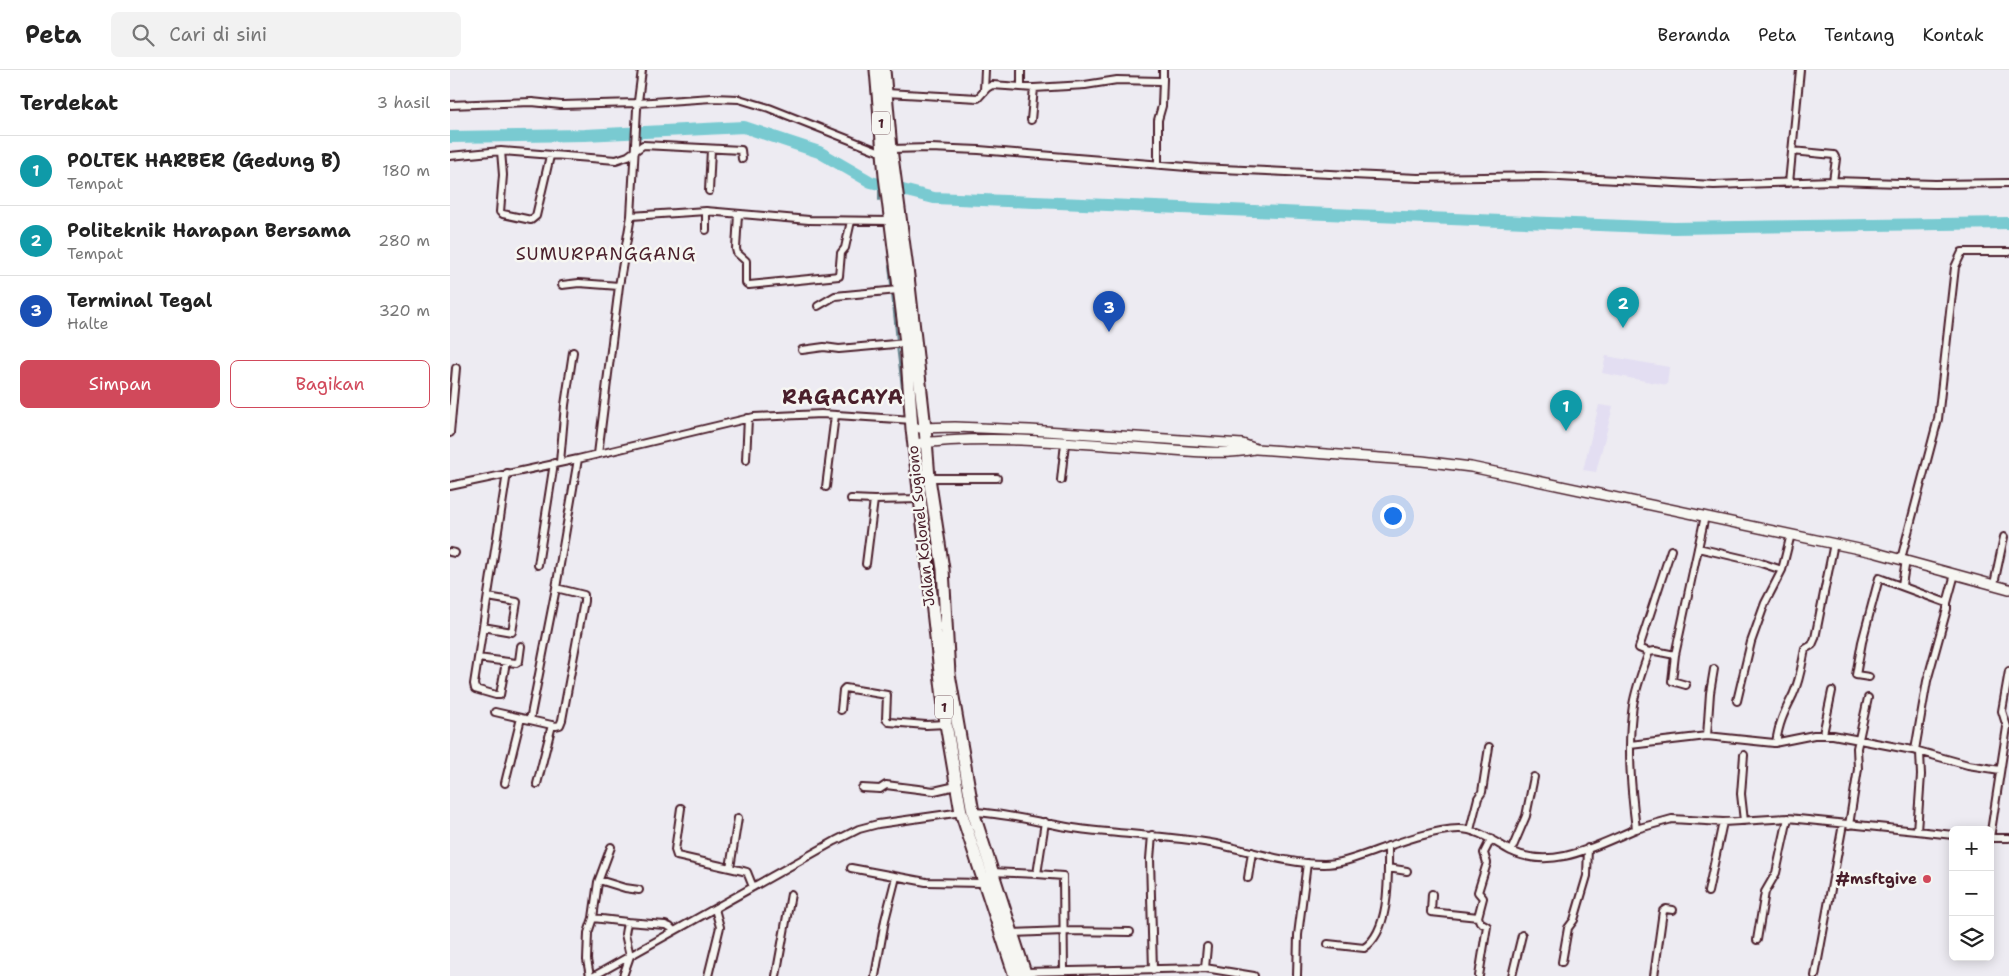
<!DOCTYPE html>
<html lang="id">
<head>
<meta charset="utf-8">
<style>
  body { margin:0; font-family:"Shantell Sans",sans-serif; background:#f2f2f2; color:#222 }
  .controls { position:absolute; right:15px; bottom:15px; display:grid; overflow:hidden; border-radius:8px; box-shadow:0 2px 12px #0003 }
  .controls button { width:45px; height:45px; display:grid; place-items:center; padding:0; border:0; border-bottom:1px solid #e0e0e0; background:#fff; color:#222; font:25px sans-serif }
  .you { position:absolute; left:942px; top:445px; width:18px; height:18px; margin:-12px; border:4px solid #fff; border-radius:50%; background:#1a73e8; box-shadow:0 0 0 8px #1a73e833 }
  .badge { display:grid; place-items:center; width:32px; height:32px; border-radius:50%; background:#d1495b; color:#fff; font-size:16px; font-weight:700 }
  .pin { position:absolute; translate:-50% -41px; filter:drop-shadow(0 1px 2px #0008) }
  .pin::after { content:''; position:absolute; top:26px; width:18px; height:15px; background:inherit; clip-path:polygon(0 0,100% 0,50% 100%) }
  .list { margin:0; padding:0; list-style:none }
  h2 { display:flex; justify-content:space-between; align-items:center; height:65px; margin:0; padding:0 20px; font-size:21px }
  h2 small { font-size:16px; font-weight:400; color:#767676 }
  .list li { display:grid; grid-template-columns:32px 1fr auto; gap:15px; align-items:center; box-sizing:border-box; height:70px; padding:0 20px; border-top:1px solid #e0e0e0 }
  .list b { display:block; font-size:19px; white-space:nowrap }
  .list p { margin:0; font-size:16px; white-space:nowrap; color:#767676 }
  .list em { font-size:16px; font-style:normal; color:#767676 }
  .actions { display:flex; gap:10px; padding:15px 20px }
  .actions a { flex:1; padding:11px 0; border:1px solid #d1495b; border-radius:8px; text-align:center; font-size:18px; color:#d1495b }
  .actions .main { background:#d1495b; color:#fff }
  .icon { flex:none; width:28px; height:28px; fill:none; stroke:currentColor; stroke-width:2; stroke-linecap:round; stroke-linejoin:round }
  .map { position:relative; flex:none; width:1559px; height:906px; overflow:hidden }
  header { display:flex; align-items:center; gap:30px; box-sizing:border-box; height:70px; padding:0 25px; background:#fff; border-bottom:1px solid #e0e0e0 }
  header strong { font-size:24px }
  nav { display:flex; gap:28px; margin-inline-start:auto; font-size:18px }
  .search { width:350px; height:45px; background:#f2f2f2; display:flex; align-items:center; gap:12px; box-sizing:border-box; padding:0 18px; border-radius:8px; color:#767676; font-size:19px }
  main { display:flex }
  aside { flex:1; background:#fff }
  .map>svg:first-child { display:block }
</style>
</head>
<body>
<header>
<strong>Peta</strong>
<div class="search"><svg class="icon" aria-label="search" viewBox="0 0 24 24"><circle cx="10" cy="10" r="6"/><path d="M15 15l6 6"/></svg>Cari di sini</div>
<nav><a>Beranda</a><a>Peta</a><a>Tentang</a><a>Kontak</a></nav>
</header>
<main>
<aside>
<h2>Terdekat<small>3 hasil</small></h2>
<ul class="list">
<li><span class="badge" style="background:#0f9aa8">1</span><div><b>POLTEK HARBER (Gedung B)</b><p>Tempat</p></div><em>180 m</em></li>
<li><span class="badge" style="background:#0f9aa8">2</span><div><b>Politeknik Harapan Bersama</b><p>Tempat</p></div><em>280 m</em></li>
<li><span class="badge" style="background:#1a4fb4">3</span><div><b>Terminal Tegal</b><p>Halte</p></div><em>320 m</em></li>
</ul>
<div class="actions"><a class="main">Simpan</a><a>Bagikan</a></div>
</aside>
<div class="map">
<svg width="1559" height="906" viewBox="0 0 1559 906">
  <rect width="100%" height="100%" fill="#edebf2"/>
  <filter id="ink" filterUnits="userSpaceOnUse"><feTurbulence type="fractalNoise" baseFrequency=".02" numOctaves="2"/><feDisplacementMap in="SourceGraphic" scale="10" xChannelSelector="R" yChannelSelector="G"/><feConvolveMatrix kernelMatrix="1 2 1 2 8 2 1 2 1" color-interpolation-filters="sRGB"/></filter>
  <g filter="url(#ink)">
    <path fill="#e3def2" d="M1156,286l63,11 -2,18 -65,-12z
      M1149,335l14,2 -17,65 -13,-2z"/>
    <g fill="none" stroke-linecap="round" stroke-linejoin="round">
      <path stroke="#66868f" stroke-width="2" d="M429,130v-16
        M439,196l8,75
        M447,276l8,67
        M463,415l3,25
        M472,492l2,26"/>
      <path stroke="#79cad1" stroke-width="12" d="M0,67l135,-2 159,-8 75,25 52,30 63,16 740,30 335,-5"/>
      <defs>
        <path id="street" d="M571,17v-17
          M534,20l1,-20
          M436,23l92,5 9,-10 5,-3 42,3 51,-3 32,-5 44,1 2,-1v-10
          M0,35l82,-3 29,3 76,-2 75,-5 27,1 30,9 114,45
          M581,50l3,-32
          M441,79l39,-1 49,2 220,18 219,10 122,-2 174,9 119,-4 102,3 74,-1
          M51,81l2,24 -3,37 3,2 28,6 5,-4 14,-60
          M1342,81l42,4 2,4 -3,22
          M0,86l51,-5 115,9 12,-4 15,-11 98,5 1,9
          M708,95v-45l4,-14 1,-26
          M1339,113l11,-113
          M259,121l2,-42
          M256,141v19
          M288,144l-2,35 1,4 9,8v22l3,2 90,-9 2,-23 4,-5 6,-27
          M181,146l75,-5 103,9 82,1
          M112,215l17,-2 40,3
          M368,236l17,-10 63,-6
          M352,280l22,-3 15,2 67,-6
          M0,363l6,-65
          M148,384l21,-168 12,-70 6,-107 5,-39
          M296,390l2,-42
          M110,392l5,-57 8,-53
          M479,408h68
          M611,410l4,-37
          M0,416l128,-27 176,-42 67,-3 92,6
          M376,417l9,-72
          M401,429l23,1
          M1248,478l60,14 24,8 -17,33 -14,39 -14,59
          M0,482l5,1
          M1451,489l37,-140 17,-152 7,-15h47
          M416,494l8,-64 47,-1
          M88,495l16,-102
          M1332,500l9,-36
          M1544,514l10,-47
          M1452,515l4,-25
          M33,557l29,5 5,-30 -29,-5
          M1199,582l-10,-4 32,-98
          M1225,585l-3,26 14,4
          M28,588l38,5 3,-2 2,-15
          M56,592l-6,33h-4l-21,-6 -1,-5 33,-211
          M1419,607l-13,-2 6,-33 17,-64 68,25
          M391,640l2,-20 2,-2 42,7 -1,24 3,3 37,3 20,-1
          M45,642l61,14 4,-1 2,-5 22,-119v-6l-28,-7 22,-129
          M80,650l26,-132
          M1373,664l9,-43
          M1257,666l3,-43 4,-24
          M1326,673c3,-21 8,-30 17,-48 7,-15 9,-31 12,-46l7,-4 3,-7 19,-95
          M1180,675l77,-9 67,7 40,-8h19l85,16 50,14 32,5
          M1465,680l12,-69 20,-72v-6l8,-29
          M55,713l16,-65
          M87,714l15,-59
          M412,718l18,1 6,-4 48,6 22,-5
          M231,738l-6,42 2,6 66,15 4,1 6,15
          M522,742c39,1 77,14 116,18 42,5 85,6 128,14 35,7 72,20 108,20 17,0 34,-7 51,-13 22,-8 60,-22 84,-22 19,0 35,13 52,22 42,20 86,-6 125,-22 -5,-41 -9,-83 -3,-124 3,-18 10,-36 16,-53l6,-1 20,4 30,-139
          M1294,751l-3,-27 3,-39
          M595,752l-8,52 26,2 1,95
          M1399,755l9,-56 -1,-21 11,-50
          M1186,759l36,-10 51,3 65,-4 129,13 4,-56 -1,-23
          M1020,760l8,-32 4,-6 7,-45
          M1467,761l36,4
          M702,765l-2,24 3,111
          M1540,768l17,-111 -5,-16 7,-40
          M1540,768h19
          M1061,781l15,-35 8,-39
          M280,798l8,-50
          M401,798l75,14 57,1
          M938,798l19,3
          M542,802l45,2
          M798,808l4,-26
          M149,810l26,8 14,2
          M1258,822l15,-70
          M982,824l-1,18 47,5 5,-19 -5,-6 9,-29 -3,-10 7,-14
          M1028,847l2,5 7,4 -8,50
          M143,848l34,4
          M562,863l52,-2 66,1
          M1307,870l8,-48 11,-19 12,-55
          M878,874l36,4c27,-18 24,-73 24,-102
          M1112,892l6,-34 6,-8 13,-44 1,-28
          M755,898l2,-21
          M575,902l180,-4 49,8
          M140,906l-3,-16 1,-27 5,-15 5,-36 13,-35
          M144,906l241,-135 24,-12 19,-5 84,-12
          M173,906l7,-20 -5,-22 2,-12 38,3 5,2 4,4
          M258,906l12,-49 -5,-18
          M326,906l15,-82
          M425,906l10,-56 11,-43
          M847,906l1,-41 9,-72
          M1062,906l10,-41
          M1204,906l9,-65 3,-2 7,1
          M1365,906l28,-152"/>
        <path id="secondary" d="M470,358l35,-1 75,3 212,14 14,5 166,12 49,6 402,85 136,37
          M464,374c75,-10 158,-1 233,4 34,2 73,8 107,1"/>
        <path id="highway" d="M426,0l9,106 21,167 6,86 34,295 15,88 54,164
          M434,0l7,79 17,127 17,152 4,50 14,91 6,105 24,138 53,164"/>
      </defs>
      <use href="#street" stroke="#4a1f2b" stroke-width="10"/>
      <use href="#secondary" stroke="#4a1f2b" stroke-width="12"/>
      <use href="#highway" stroke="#4a1f2b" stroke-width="15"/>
      <use href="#street" stroke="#f6f6f2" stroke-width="6"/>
      <use href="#secondary" stroke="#f6f6f2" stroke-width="9"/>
      <use href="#highway" stroke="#f6f6f2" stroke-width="11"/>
    </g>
  </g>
  <circle fill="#d1495b" stroke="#f6f6f2" stroke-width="2" cx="1477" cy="809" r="5"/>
  <g text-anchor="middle" stroke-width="5" stroke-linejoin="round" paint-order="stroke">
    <g fill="#f6f6f2" stroke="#7e6067" stroke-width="1">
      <rect x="422" y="41.5" width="18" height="23" rx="4"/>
      <rect x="485" y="625.5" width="18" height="23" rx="4"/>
    </g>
    <g font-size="14" font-weight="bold" fill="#4a1f2b">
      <text x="431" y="58">1</text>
      <text x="494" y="642">1</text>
    </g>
    <g font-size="15" fill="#4a1f2b" stroke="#f6f6f2">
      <text transform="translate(471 456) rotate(-96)" y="5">Jalan Kolonel Sugiono</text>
    </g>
    <g font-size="15" font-weight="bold" fill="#4a1f2b" stroke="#f6f6f2" text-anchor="end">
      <text x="1467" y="814">#msftgive</text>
    </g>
    <g font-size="18" letter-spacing="1" fill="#4a1f2b" stroke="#f6f6f2">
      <text x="156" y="190">SUMURPANGGANG</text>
    </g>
    <g font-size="20" font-weight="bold" letter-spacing="1" fill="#4a1f2b" stroke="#f6f6f2">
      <text x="393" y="334">RAGACAYA</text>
    </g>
  </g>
</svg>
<div class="controls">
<button>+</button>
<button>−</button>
<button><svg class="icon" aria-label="layers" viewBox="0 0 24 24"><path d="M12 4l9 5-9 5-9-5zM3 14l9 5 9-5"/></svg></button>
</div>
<div class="you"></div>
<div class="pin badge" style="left:1116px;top:361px;background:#0f9aa8">1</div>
<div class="pin badge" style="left:1173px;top:258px;background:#0f9aa8">2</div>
<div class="pin badge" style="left:659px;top:262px;background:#1a4fb4">3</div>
</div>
</main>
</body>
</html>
